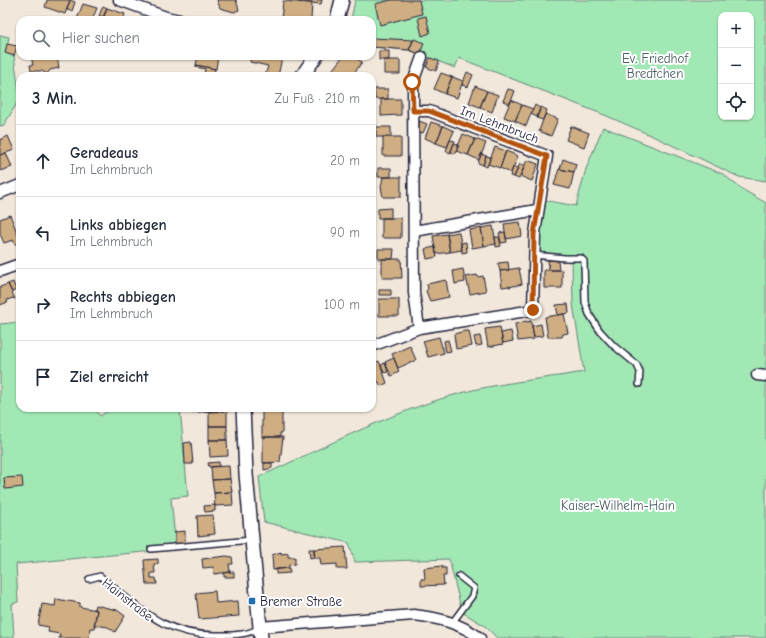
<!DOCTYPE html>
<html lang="de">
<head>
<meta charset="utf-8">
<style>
  body { margin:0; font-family:"Comic Neue",sans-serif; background:#f2f2f3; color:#1f2937 }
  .controls { position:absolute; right:12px; top:12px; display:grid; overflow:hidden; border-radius:8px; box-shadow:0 1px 3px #0004 }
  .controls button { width:36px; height:36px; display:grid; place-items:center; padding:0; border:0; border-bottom:1px solid #e0e1e3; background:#fff; color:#1f2937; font:20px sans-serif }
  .stop { position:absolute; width:12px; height:12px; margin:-9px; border:3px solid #b45309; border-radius:50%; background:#fff }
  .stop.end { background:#b45309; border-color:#fff; box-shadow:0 1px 4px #0008 }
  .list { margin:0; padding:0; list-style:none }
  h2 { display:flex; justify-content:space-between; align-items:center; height:52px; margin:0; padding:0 16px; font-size:17px }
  h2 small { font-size:13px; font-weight:400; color:#747a83 }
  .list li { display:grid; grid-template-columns:26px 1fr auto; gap:12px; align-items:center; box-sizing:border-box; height:72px; padding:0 16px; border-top:1px solid #e0e1e3 }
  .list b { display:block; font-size:15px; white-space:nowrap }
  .list p { margin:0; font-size:13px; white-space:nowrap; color:#747a83 }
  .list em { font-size:13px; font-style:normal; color:#747a83 }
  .icon { flex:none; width:22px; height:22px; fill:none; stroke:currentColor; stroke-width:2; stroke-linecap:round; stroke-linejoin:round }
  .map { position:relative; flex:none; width:766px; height:638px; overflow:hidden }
  .search { position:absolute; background:#fff; box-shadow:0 1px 3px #0004; left:16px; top:16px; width:360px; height:44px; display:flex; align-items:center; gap:10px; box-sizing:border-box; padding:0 14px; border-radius:12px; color:#747a83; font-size:15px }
  .panel { position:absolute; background:#fff; box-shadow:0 1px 3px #0004; left:16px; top:72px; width:360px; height:340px; border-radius:12px }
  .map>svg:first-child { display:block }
</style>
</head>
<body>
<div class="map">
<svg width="766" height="638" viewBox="0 0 766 638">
  <rect width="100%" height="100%" fill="#f1e7da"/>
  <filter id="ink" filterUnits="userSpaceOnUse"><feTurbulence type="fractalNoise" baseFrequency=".025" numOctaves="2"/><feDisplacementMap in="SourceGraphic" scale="8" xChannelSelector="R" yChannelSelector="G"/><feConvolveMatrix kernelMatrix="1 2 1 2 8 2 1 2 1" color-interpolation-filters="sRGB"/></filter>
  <g filter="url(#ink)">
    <path fill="#a1e8b5" stroke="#628578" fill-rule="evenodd" d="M355,0h411v181l-27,-4 -82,-39 -50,-22 -148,-58 -4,10 -46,-18 -37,-3v-27h-21zM721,15h30v102h-30z
      M0,35l9,2 -3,16 8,3 6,42 -16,27 -4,1z
      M603,127l120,47 17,14 26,15v435h-269l-12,-12 -23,-14 -13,-53 -94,3 -6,-19 -85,-21 -5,-45c70,-32 139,-69 214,-87 36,-8 75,-12 111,-18l-11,-68 -1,-42 -35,-3 6,-59 33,6 10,-37z
      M20,322v86h74l6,8 13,-8h67l8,88 -17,2 5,51 -160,15 2,38 -6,2 2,34h-14v-314z"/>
    <path fill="#d0ae83" stroke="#22223b" d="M47,0h23l-5,14 -20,-7z
      M70,0l5,2 -3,9 -5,-1z
      M217,0h19l3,10 -5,2 -14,-4z
      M299,0h23l-1,4 -23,-2z
      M391,0h28l3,14 -42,11 -5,-21z
      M283,1l29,2 -1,17h-30z
      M83,4l14,4 -5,12 -15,-1z
      M103,6l4,2 -4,9 -4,-1z
      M107,8l18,6 -2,6h-20z
      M426,16l4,17 -8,3 -4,-18z
      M372,38l41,2 -4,10 -37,-3z
      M414,39l10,4 -4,11 -11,-4z
      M7,44l10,2 -3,10 -9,-3z
      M379,51h10v9h-10z
      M31,56h26l2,12 -9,2 -3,4 -5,-3h-11l-1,-6h3z
      M198,56h20l-2,13 -20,-4z
      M251,56h20l11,2 -4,18h-13l3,-10 -18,-4z
      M343,56h10l9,6 -10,14h-18l-4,-3z
      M430,58l9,3 -3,10 -10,-4z
      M384,60h16v14h-16z
      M196,65l19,4 -1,7 -10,-1 1,-6 -9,-2z
      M467,72l6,3 -5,12 -6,-2z
      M441,73l11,4 -7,17 -11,-5z
      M452,77l11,4 -6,17 -12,-4z
      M475,86l12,5 -7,16 -11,-4z
      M374,89h14v10h-13z
      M508,89l7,2 -5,13 -7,-3z
      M487,91l11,4 -6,17 -12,-5z
      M381,99h20v16l-20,1z
      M511,100l11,5 -7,16 -11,-4z
      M522,105l11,4 -7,17 -11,-5z
      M535,105l5,3 -3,9 -6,-3z
      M541,107l6,3 -4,10 -6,-2z
      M545,114l13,5 -7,17 -12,-5z
      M419,121l8,3 -4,9 -4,-1z
      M431,122l12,4 -7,17 -11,-5z
      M443,126l11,5 -7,16 -11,-4z
      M571,126l18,7 -5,14 -18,-7z
      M376,127h15v10h-15z
      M463,134l12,5 -7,16 -12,-4z
      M8,136l6,14 -14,5v-15z
      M383,137h18v19h-18z
      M475,139l11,4 -7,17 -11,-5z
      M450,140l5,1 -5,12 -4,-2z
      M454,143l5,2 -4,9 -4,-2z
      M495,147l11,4 -6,17 -12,-4z
      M506,151l12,5 -7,17 -11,-5z
      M6,153l6,14 -12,4v-16z
      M481,154l5,2 -3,9 -5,-2z
      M486,156l5,1 -4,10 -4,-2z
      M563,159l13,5 -2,8 -14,-3z
      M527,160l11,4 -6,17 -12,-5z
      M520,164l5,2 -6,13 -5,-2z
      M513,167l5,1 -4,9 -4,-1z
      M378,168h13v9h-13z
      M559,169l15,3 -4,17 -16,-4z
      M383,177h18v20h-18l-2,-10z
      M391,208v10h-13v-9z
      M10,215l10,25v3l-5,1 -2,-4 -9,3 -4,-9v-15z
      M382,218h19v20h-19z
      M520,222l2,14 -16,3 -2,-15z
      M493,226l3,18 -12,2 -3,-18z
      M481,228l3,18 -12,2 -3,-18z
      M459,232l3,18 -12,2 -3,-18z
      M505,232l2,10 -6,1 -2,-10z
      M447,234l3,18 -14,2 -3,-18z
      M495,237h4l2,9 -5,1z
      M466,242l1,10 -5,1 -1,-10z
      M435,247l2,10 -10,2 -2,-10z
      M378,249h16l-1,10h-15z
      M382,259h19l1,19h-20z
      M548,260l10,1 1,9h-10z
      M508,262l1,8 -9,1 -2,-8z
      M519,268l3,16 -13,3v-1l-7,1 -2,-16z
      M463,269l2,13 -10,2 -2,-13z
      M544,270h18v18h-18z
      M477,275l1,2 5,-1 3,15 -16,3 -4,-17z
      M446,280l3,17 -19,4 -4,-10 2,-2 -1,-5z
      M13,282l3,8 -4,2 -4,-8z
      M8,284l7,15 -2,-1 -6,2 1,2 -8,3v-18z
      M379,290h12v5h-12z
      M379,299h20v17h-20z
      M568,304l1,9 -11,2 -2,-10z
      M564,314l4,19 -5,1 -1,3h-14l-3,-20z
      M526,321l1,1 4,-1 3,18 -16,2 -3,-17z
      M541,324l2,12 -9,1 -2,-11z
      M500,327l3,17 -15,3 -3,-18z
      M465,331h4l3,15 -16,3 -2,-15z
      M511,331l2,10 -10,2 -2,-10z
      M480,336l2,9 -6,1 -2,-9z
      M439,337l5,16 -16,4 -5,-16z
      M448,340l3,11 -5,1 -2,-11z
      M410,346l6,14 -18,8 -6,-14z
      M394,358l5,14 -8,4 -6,-14z
      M379,361l8,22 -6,3 -3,-5 -6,3v-20z
      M385,363l3,9 -4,1 -3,-8z
      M182,408h17v4h-17z
      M199,408h19v3l-19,1z
      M262,408h18v4h2v21h-2v4h-18z
      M227,411v15h-18v-14z
      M209,426h18v14h-18z
      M263,437h20l-3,25 -17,1z
      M209,440h18l1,16 -18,1z
      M191,442l2,22h-8l-1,-21z
      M219,462v4l-10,1 -1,-4z
      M264,463h8v5l-8,2z
      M229,466l1,13 -18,1 -1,-13z
      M22,477l1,10 -18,2 -1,-11z
      M230,479l2,13 -18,1 -2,-13z
      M232,492l1,13 -18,1 -1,-13z
      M215,505v6l-10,1 -1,-6z
      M213,515l2,19 -17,2 -1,-20z
      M185,531v12l-10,1v-12z
      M345,547l2,22h-10v-5l-16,1 -1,-7h-5l-1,-9z
      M309,549h5v8l-4,1z
      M281,552v2l7,-1v4h7v7l-6,1v3l-16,2 -1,-15z
      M226,556l6,1 1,7h-4l1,8 -16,2 -1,-7 -10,1 -1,-9z
      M158,559v5h-4l1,9h-4v5h5l1,6h-11l-2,-24z
      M442,566v2h4v8h-3l1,9 -23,1v-7h4l-1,-11z
      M289,568l1,5 -14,1v-5z
      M230,572h4v5h-10v-4z
      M215,591l1,12 22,-2 1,15 -40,3 -3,-26z
      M56,599l24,4v4l17,3 -3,18h-4l-1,10h-30l1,-4 -12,-2 1,-5 -11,-2 4,-21 13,2z
      M95,605l22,5 8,6 -10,16 -7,-5 -14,-2 3,-15 -3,-1z"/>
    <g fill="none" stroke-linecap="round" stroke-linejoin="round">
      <defs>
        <path id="service" d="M533,255l32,3h16l3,3 1,41 4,12 11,17 14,15 23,19 3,7 -1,12
          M151,549l101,-9
          M89,579l11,-3c41,33 65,61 121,59 13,0 27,0 38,-7
          M452,623l20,-27 2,-8 -15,-12"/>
        <path id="minor" d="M119,0l47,17 14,3
          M0,193l20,-8
          M414,231l123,-21
          M0,271l20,-7
          M419,328l-5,-35 -1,-211 9,-25
          M372,346l47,-18 114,-18 2,-77 12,-77 -118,-45h-16
          M757,375l9,1
          M260,627l154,-12c25,3 46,8 66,23"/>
        <path id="tertiary" d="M337,20l5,-20
          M302,76l14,-20
          M243,408l3,66 15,164"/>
      </defs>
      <use href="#service" stroke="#22223b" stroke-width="8"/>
      <use href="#minor" stroke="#22223b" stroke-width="13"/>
      <use href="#tertiary" stroke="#22223b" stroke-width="16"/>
      <use href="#service" stroke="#fff" stroke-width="5"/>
      <use href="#minor" stroke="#fff" stroke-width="10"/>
      <use href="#tertiary" stroke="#fff" stroke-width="13"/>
    </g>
  </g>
  <g fill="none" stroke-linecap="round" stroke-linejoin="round" filter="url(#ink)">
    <path stroke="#b45309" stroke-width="5" d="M412,82l1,29h16l118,45 -13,78 -1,76"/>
  </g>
  <rect fill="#1f6fb2" stroke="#fff" stroke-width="1.5" x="248" y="597" width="8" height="8" rx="2"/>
  <g text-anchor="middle" stroke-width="4" stroke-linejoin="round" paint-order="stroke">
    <g font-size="13" fill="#485d60" stroke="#fff">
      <text x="655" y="63">Ev. Friedhof<tspan x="655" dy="15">Bredtchen</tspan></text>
      <text x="618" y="510">Kaiser-Wilhelm-Hain</text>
    </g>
    <g font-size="13" fill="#22223b" stroke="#fff">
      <text transform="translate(500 124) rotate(21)" y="5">Im Lehmbruch</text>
      <text transform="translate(128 599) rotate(38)" y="5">Hainstraße</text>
    </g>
    <g font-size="13" fill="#22223b" stroke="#fff" text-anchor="start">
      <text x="260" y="606">Bremer Straße</text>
    </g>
  </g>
</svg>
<div class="controls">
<button>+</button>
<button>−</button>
<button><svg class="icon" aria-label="locate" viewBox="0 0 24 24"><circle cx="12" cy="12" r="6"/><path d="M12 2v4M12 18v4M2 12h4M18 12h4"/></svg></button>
</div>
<div class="stop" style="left:412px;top:82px"></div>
<div class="stop end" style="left:533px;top:310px"></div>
<div class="search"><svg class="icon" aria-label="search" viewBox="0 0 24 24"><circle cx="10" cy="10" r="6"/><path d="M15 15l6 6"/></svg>Hier suchen</div>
<section class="panel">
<h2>3 Min.<small>Zu Fuß · 210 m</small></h2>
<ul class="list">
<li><svg class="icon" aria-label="ahead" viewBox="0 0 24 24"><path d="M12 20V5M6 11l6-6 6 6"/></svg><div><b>Geradeaus</b><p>Im Lehmbruch</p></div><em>20 m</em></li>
<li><svg class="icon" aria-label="left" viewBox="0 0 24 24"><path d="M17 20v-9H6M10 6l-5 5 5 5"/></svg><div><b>Links abbiegen</b><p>Im Lehmbruch</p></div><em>90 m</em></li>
<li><svg class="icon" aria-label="right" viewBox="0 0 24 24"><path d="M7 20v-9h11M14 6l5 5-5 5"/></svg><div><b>Rechts abbiegen</b><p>Im Lehmbruch</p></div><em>100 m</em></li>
<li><svg class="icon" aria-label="arrive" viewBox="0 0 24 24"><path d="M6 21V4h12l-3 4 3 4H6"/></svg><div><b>Ziel erreicht</b></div></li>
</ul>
</section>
</div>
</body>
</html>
